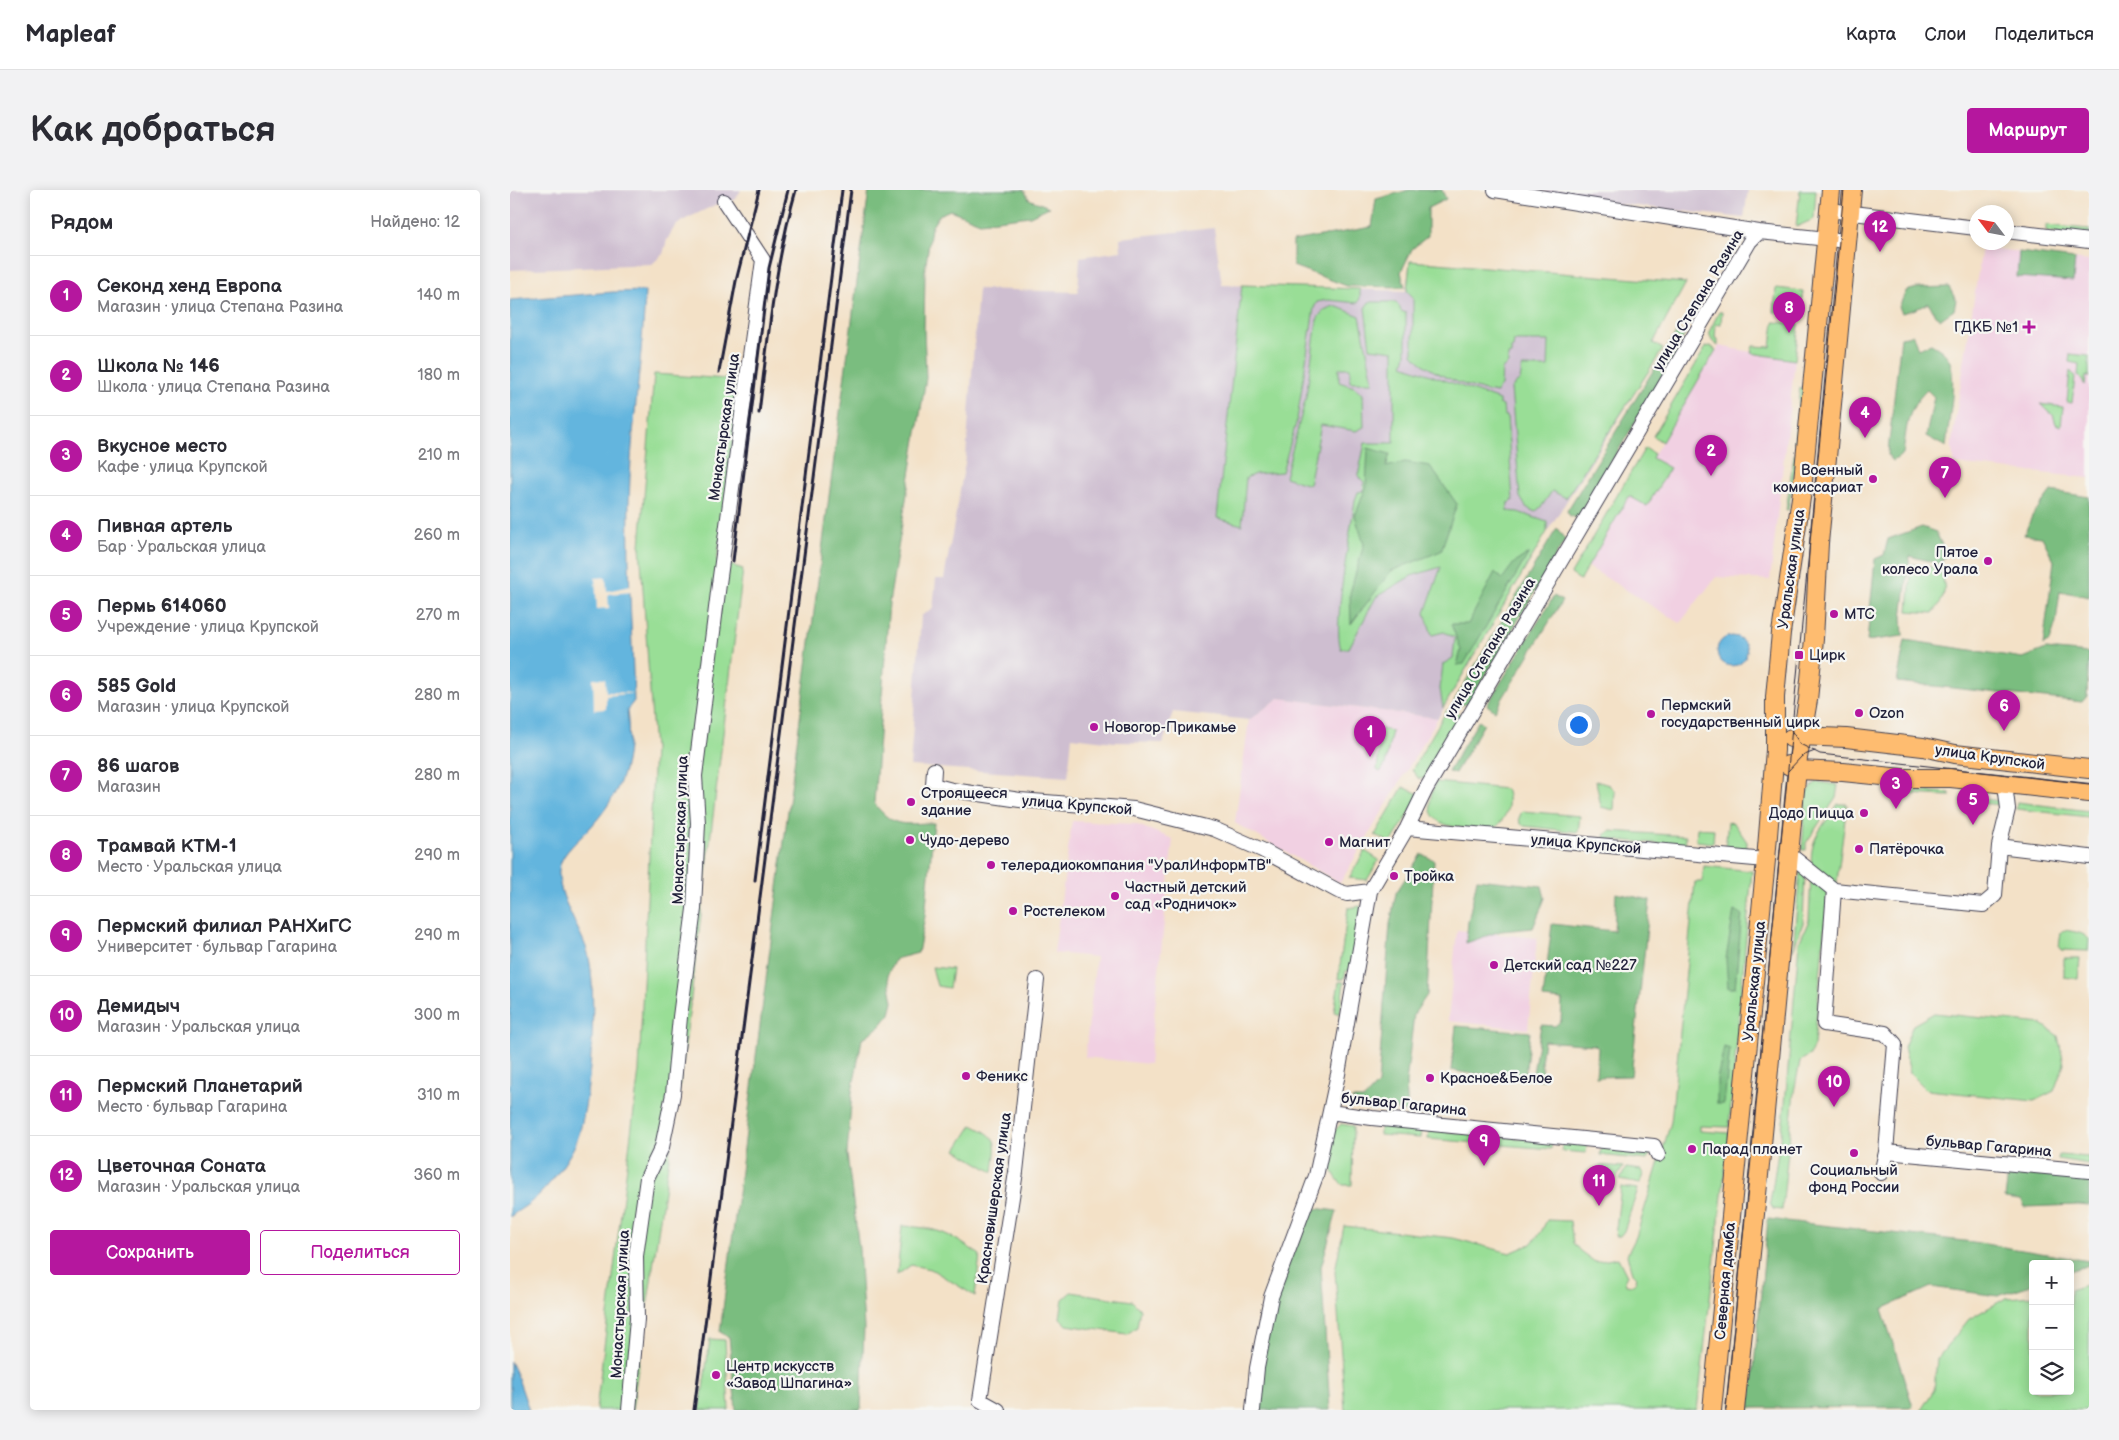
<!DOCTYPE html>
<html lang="ru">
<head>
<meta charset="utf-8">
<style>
  body { margin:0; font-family:"Balsamiq Sans",sans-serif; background:#f2f2f3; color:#2b2b33 }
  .controls { position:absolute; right:15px; bottom:15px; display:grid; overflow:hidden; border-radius:5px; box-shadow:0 2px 12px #0003 }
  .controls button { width:45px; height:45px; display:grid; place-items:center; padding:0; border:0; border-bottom:1px solid #e1e1e2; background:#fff; color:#2b2b33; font:25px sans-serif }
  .compass { position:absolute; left:1459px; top:15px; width:45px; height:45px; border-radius:50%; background:#fff; box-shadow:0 2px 12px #0003; rotate:302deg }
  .you { position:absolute; left:1068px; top:534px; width:18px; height:18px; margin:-12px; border:4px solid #fff; border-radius:50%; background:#1a73e8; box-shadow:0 0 0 8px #1a73e833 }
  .badge { display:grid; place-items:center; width:32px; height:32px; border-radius:50%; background:#b5179e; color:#fff; font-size:16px; font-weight:700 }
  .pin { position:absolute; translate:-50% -41px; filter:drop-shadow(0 1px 2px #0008) }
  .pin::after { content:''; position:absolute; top:26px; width:18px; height:15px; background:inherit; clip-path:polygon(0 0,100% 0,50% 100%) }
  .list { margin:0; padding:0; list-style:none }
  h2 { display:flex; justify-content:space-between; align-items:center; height:65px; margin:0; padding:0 20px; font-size:21px }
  h2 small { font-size:16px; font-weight:400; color:#7c7c81 }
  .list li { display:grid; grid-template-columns:32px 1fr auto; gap:15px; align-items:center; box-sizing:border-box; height:80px; padding:0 20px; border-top:1px solid #e1e1e2 }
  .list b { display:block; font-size:19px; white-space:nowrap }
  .list p { margin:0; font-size:16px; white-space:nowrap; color:#7c7c81 }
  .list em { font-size:16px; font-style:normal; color:#7c7c81 }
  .actions { display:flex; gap:10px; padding:15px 20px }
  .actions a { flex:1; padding:11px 0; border:1px solid #b5179e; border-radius:5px; text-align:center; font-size:18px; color:#b5179e }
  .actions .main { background:#b5179e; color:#fff }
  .icon { flex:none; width:28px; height:28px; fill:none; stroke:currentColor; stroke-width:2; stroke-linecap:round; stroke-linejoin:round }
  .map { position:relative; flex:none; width:1579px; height:1220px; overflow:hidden; border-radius:5px }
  header { display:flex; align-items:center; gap:30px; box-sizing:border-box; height:70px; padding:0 25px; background:#fff; border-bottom:1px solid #e1e1e2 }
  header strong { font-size:24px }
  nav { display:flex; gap:28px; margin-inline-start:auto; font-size:18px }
  .intro { display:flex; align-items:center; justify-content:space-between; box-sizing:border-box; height:120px; padding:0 30px }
  h1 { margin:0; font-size:35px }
  .button { padding:12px 22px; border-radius:5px; background:#b5179e; color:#fff; font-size:18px; font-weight:700 }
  main { display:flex; gap:30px; padding:0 30px }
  aside { flex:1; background:#fff; border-radius:5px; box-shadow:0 2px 12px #0003 }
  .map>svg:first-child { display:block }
</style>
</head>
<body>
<header>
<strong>Mapleaf</strong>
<nav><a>Карта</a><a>Слои</a><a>Поделиться</a></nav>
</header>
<div class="intro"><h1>Как добраться</h1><a class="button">Маршрут</a></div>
<main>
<aside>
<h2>Рядом<small>Найдено: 12</small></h2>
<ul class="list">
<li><span class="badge">1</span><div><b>Секонд хенд Европа</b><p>Магазин · улица Степана Разина</p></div><em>140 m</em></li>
<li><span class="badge">2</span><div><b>Школа № 146</b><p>Школа · улица Степана Разина</p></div><em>180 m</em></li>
<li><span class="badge">3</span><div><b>Вкусное место</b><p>Кафе · улица Крупской</p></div><em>210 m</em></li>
<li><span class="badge">4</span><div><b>Пивная артель</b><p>Бар · Уральская улица</p></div><em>260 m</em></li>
<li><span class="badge">5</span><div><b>Пермь 614060</b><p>Учреждение · улица Крупской</p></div><em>270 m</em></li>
<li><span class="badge">6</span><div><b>585 Gold</b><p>Магазин · улица Крупской</p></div><em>280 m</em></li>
<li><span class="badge">7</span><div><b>86 шагов</b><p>Магазин</p></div><em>280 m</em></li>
<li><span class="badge">8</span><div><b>Трамвай КТМ-1</b><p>Место · Уральская улица</p></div><em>290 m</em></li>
<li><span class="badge">9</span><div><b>Пермский филиал РАНХиГС</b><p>Университет · бульвар Гагарина</p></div><em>290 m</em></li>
<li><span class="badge">10</span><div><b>Демидыч</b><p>Магазин · Уральская улица</p></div><em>300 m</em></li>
<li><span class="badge">11</span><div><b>Пермский Планетарий</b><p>Место · бульвар Гагарина</p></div><em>310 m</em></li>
<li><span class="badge">12</span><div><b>Цветочная Соната</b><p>Магазин · Уральская улица</p></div><em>360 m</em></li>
</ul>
<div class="actions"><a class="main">Сохранить</a><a>Поделиться</a></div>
</aside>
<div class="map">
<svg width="1579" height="1220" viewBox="0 0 1579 1220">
  <rect width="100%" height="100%" fill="#f6f6f2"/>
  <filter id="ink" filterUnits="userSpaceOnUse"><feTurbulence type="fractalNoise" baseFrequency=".02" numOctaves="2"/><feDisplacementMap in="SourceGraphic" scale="10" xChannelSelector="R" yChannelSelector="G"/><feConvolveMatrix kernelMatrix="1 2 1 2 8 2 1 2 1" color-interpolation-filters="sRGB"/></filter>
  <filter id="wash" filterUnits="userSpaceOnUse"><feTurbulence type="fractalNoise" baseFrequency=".0096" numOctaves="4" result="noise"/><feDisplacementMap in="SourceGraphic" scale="20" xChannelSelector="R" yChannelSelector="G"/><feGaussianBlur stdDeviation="1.12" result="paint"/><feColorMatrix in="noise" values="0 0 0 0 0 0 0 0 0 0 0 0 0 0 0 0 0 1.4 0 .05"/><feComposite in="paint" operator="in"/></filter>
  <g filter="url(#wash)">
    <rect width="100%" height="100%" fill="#f3e1c7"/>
    <path fill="#f1d0e2" d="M1472,57l107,14v217l-134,-14 -4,-17z
      M1209,156l76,14 -25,220 -54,-3 -36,46 -93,-57z
      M769,508l159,20 -98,165 -105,-60 14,-103z
      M562,631l63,3 38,15 -24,225 -64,-7 11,-100 -42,-4z
      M947,740l80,8 -9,91 -80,-8z"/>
    <path fill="#cebed0" d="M0,0h231l-6,10 -16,3 -33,16 -11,7 -8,14 -4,14 -11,10 -142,6z
      M1023,0h215l-4,28 -141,-16z
      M704,38l8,57 184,6 4,-30 276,22 -33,60 10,6 -116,183 -109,186 -159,-20 -30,22 -76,-8 -10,31 -49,-1 -42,-5 -4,40 -158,-11 11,-150 12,-8 3,-29h8l22,-122 12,-168 100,3 2,-35 41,-6 -1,-13z"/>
    <path fill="#99de96" stroke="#5e8068" d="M1290,0h16l-2,29 -18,8z
      M1536,35l43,4v8l-43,-6z
      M900,71l276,22 -33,60 10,6 -97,149 -14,-7 -10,15 -7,6 -9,-5 -6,-10 -9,-109 9,-8 2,-13h26l1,-26h-35l-1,7h-2v6l-3,1v9l-6,5 -1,17 -3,3 -1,4c-23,-3 -71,-20 -84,-39v-57l-6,-6z
      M732,95l118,4v9l-2,5 -30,-3 -11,2 -3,6 -17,112 -15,52 -27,2 -9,4 -4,47 -25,-7z
      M1266,98l27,3 -2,24 -27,-3z
      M859,112h27l4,5 1,4 5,2v41l-3,11 96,35v4l4,2 1,9 3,1 6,85 -5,2 -1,8 11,1 29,10v10l-104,176 -3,-19 3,-25 10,-6 2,-20 -11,-6 -12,3 -7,-22 16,-46 -30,9 -35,21 -27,51 -8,1c-9,-23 10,-119 14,-149l3,-8 5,-1 1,-9 -6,-6 7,-33h29v-92l-24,-3 -5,-40z
      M825,116l25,10 13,66h-23v-14h-11v14l15,5 9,7 1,33 -8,4 -35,-6 -12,60 -24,-8 21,-80 11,-77c4,-8 8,-12 18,-14z
      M1209,122h3l-1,12h-5l-1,14 3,1v7l-6,-5 -3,-9z
      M1264,132l25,2 -4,36 -44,-7 2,-7 18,1z
      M1200,156l6,4 -54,92 -9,-6 53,-89z
      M1560,164l19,2v20h-3l-1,9 -7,-10 1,-11 -10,-2z
      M1560,180l5,7 -3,26 -5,-1z
      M144,184l88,6 -25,181 26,8 -59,486 -52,355h-36l43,-339 15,-321 -14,-204z
      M1290,197l4,3 -5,49 -5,4z
      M1530,214l23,3 -2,19 -5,-2 -3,-9z
      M1135,258l9,6 -2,4 18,10 -23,38 -18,-10 -49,84 -9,-6z
      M1284,264l3,4 -9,52 -2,1z
      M1402,374l26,4c10,17 8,30 -5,45l-25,-2z
      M943,519l9,6 -35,63 -8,1 -7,-9 35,-60z
      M871,539l11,2 -7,34 -5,7 -3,-2z
      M1086,591l13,4 6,6 -1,19 -13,-3z
      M926,592l70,7c6,16 0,30 -13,41 -34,-3 -79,2 -57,-48z
      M1308,592l20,3 -2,13 -30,45v7h-4l4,-56 8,-10z
      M893,597l14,6 2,4 -28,46 -16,-8z
      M1406,601l34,2v3l-43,-2z
      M1452,607l39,4v4l-40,-4z
      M1507,612l72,9v6l-73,-8z
      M1328,614h9l-11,85 -24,-22c-4,-27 11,-41 26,-63z
      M1012,621l58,5 -2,16 -54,-6 -4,-3 -1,-5z
      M1218,632l6,1 13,19 -1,9 -21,-2z
      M1187,638l17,1 -1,14 -17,-2z
      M1100,641l76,5 -1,10 -80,-7 -1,-4z
      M855,661l14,9 -12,20 -18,-2z
      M1194,676l48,5 -23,256 -29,-1v5l29,2v2l-32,275h-352l-10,-139 9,-45 109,12 57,15 21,-9 10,-12 6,-12 23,1 3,22 7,8 15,11 23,-4 9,18 -2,3 1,5 7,1 2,-2 2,-5 -5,-5 -5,-18 9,-18 35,-115 24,-240h7z
      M1290,680l5,1 -2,52 -10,27z
      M1301,685l17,14 -14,156 -4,10 -10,6 -6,31 -12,118 -9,-1 -3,-6 14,-88 15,-172 10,-23z
      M851,716l-7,64 -8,1 -2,8h-6l10,-71z
      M1555,740c9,2 18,2 24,9l-1,12 -27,-1 -2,-3 2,-15z
      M1554,768h16l-2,21 -14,-2z
      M422,777l20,2 -3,19 -12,-2z
      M829,792h5l-4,32 -6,-2z
      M1424,823l108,11 16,12 6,28 -10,27 -20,10 -107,-11 -17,-17 -6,-26 9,-22z
      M831,934l12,2 -1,59h-9c-16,-13 -14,-34 -10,-53z
      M462,935c29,14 24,16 21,47l-37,-22z
      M870,936l41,4 -1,8 -40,-3z
      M919,940l123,11 -1,8 -123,-10z
      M1053,951l24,3 -1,9 -24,-2z
      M1092,955l50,5 -5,10 -47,-5z
      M1549,965l30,2v7l-31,-5z
      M1090,975l23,2 -7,12 -18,-2z
      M1116,978l15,2 2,4 -3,10 -20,-4z
      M1111,997l17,2 -14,42 -4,5h-5z
      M392,1036c39,2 47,8 78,29l-5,41 -44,-27 -20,-4 -14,10z
      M1579,1094v126h-168l13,-20 3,-31 32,-40 37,-21 27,-2v95h37v-101z
      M561,1102l61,9 8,8 -3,18 -10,7 -60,-9 -7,-7 3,-19z
      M200,1149l15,1 4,70h-29z"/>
    <path fill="#7abd7f" stroke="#4e705d" d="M359,0h155l5,9 20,8 -19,9 -50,6 -30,-12 -11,5 -8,13 -6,43 -1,60 2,47 -37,225 -15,200c21,27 29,20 60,20l-9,93 -7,37 -23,6 -7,15 5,28 -3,12 -10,12 -18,13 -10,53 -5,62 12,95 5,79 -3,80 -1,2h-124l-7,-73 -9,-5z
      M899,0h33l4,9 -18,9v28l-16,13 -11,23 4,15 -58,-1 -54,-20v-25l79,-14 4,-28z
      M1509,62l56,7 -2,22 -56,-4z
      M1439,97l7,13 -2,10 -13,9 -6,-4 -6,-12 -13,6 -14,4 -3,-6 7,-16 11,-3z
      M1168,140l7,3 -8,19 -99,166 -8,-2 -3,-5z
      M1403,145l5,14 13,-5c7,4 16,9 19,18 7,20 -2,63 -4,85l-20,-11 8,-39 -7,-7c-21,20 -20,36 -24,64l-10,7 -5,-6 1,-13 12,-105z
      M858,258l22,6 -4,13 19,-5 25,4 27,38 -16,47 -50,20 -40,53 -1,-31 14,-49 -9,-28 11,-29z
      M1541,301l38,6v100l-29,-6 -4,31 -6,19 -7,4 11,-84 -12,-24 -18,-2 8,-19z
      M1412,337l14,5 10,22 -6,10 -30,-8 -8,61 1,19 -36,5 8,-82 9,-4 4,-16z
      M1047,338l8,12 -96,164 -9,1 -6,-4z
      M1019,363l-65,111 -7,1 4,-15 -10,-26h17l27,-52 7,7 12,-16z
      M1044,406l8,5 -67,110 -8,-6z
      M1395,450l118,18 23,-9 43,4 -2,43 -5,6 -185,-20z
      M969,530l5,4 -29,49 -7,-1z
      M911,664l13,6 -7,135 -13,19 -8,69 2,29 -23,-4 -16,2 -18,-11h13l14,-15 12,-160 6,-31z
      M967,689l65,7 3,12 -12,30 -32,3 -35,12 2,-21z
      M1106,703l34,7 -19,176 -35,1 2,-29 -3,-3 -51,-4 -3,21 3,18 -12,-1 9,-54 14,1 6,-5 1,-21 -19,-2 9,-74 62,7z
      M1224,720l8,4 -7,74h-7l-2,-29z
      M946,836l74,6 -5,44 -60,-3 -14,-3z
      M1214,857l6,2 -6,55h-7v-25z
      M1494,980l85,8v28l-11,-1 -53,2 -4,-7 -16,-2 3,-24z
      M804,1018l23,3 -16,56 9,143h-76l17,-113z
      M1258,1029l205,23 116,19v4l-19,6v-7h-37v20l-35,12 -67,-9 -49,22 31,98 -163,1z"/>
    <path fill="#63b5de" stroke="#426c8c" d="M135,101c-2,62 -12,124 -15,186 -4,74 2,149 4,224l-7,9c6,49 -5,84 -39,120 -10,11 -24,21 -28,35 -7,24 20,63 27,85 12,36 4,161 -12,195 -10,20 -26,42 -44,57 -6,5 -14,9 -21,15v-917l103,-8z
      M1207 461a15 15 0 1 1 30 0a15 15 0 1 1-30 0Z
      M0,1171l9,20 10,29h-19z"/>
    <path fill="#f3e1c7" d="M96,387l1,14 23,-5 3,6 -25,2 1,14 -12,1 -2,-31z
      M83,488l12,1 1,13 30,1 -30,3v13l-12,1z"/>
  </g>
  <g filter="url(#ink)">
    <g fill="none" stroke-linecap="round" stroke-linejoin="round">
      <defs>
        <path id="minor" d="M985,0l264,42 88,9
          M1319,20l147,18
          M1496,41l83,10
          M424,580l-1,15 19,5 68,10 114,9 80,20 48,21 76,41 9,3 23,-3
          M897,638l359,32
          M1489,656l90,11
          M1279,664l45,36 149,15 12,-10 4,-49 9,-37 -3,-25
          M1324,700l-10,134 61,9 10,11 -9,108 -5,21
          M820,922l42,6 282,28 4,9
          M1376,962l203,19
          M119,1220l8,-91 -1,-63 11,-78 15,-31 11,-53 7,-77 14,-108 4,-86 -3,-47 24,-192 44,-324 -39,-59
          M488,1220l-18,-10 36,-228 21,-192
          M743,1220l4,-42 14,-71 45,-121 22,-102 32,-183 37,-63 19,-39 324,-548 9,-9"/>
        <path id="major" d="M1281,548l10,-2 45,2 77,9 32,7 134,15
          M1278,575l10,5 45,2 59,6h49l138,15
          M1202,1220l54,-550 9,-110v-53l6,-64 21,-142 29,-301
          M1225,1220l26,-255 37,-397 10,-58 6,-61 5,-96 33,-353"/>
      </defs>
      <use href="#minor" stroke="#413f50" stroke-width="16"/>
      <use href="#major" stroke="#413f50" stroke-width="20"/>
      <use href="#minor" stroke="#fff" stroke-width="14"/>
      <use href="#major" stroke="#febc70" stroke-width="18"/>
      <path stroke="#22223b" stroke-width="1" d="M1281,540l9,14 20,10 269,30
        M1278,581l14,-15 13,-5
        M1216,1220l118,-1220"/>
      <path stroke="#22223b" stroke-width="3" d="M209,182l17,-91 23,-91
        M249,223c9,-75 16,-150 37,-223
        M223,371l36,-293 19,-78
        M245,690l87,-690
        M184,1220l157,-1220"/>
    </g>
  </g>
  <g fill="#b5179e" stroke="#f6f6f2" stroke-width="2">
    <path d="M1516.5 129.5h5v5h5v5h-5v5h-5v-5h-5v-5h5z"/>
    <circle cx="1363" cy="289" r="5"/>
    <circle cx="1478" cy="371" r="5"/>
    <circle cx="1324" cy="424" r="5"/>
    <rect x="1284" y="460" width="10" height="10" rx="2.5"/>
    <circle cx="1349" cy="523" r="5"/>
    <circle cx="1141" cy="524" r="5"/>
    <circle cx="584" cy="537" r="5"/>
    <circle cx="401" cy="612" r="5"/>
    <circle cx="1354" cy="623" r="5"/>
    <circle cx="400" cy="650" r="5"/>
    <circle cx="819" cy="652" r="5"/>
    <circle cx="1349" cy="659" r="5"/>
    <circle cx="481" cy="675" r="5"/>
    <circle cx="884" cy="686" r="5"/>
    <circle cx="605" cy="706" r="5"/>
    <circle cx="503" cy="721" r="5"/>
    <circle cx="984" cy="775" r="5"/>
    <circle cx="456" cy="886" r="5"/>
    <circle cx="920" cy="888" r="5"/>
    <circle cx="1182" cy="959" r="5"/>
    <circle cx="1344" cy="963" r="5"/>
    <circle cx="206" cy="1185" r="5"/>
  </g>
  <g text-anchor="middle" stroke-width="4.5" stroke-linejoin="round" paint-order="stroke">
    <g font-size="15" fill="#22223b" stroke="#f6f6f2">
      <text transform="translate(1188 110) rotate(-59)" y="5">улица Степана Разина</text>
      <text transform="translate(214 237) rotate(-82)" y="5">Монастырская улица</text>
      <text transform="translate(1281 379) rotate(-82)" y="5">Уральская улица</text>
      <text transform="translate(980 458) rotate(-59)" y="5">улица Степана Разина</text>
      <text transform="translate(1480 567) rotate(8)" y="5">улица Крупской</text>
      <text transform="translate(567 615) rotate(5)" y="5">улица Крупской</text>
      <text transform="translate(170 640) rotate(-88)" y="5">Монастырская улица</text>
      <text transform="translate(1076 654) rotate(5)" y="5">улица Крупской</text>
      <text transform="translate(1244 791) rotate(-84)" y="5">Уральская улица</text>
      <text transform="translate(894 914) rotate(6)" y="5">бульвар Гагарина</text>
      <text transform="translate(1479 956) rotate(5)" y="5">бульвар Гагарина</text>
      <text transform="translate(484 1008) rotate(-82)" y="5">Красновишерская улица</text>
      <text transform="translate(1215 1091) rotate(-85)" y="5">Северная дамба</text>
      <text transform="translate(110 1114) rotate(-87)" y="5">Монастырская улица</text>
    </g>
    <g font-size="15" fill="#22223b" stroke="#f6f6f2" text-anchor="start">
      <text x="1508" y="142" text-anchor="end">ГДКБ №1</text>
      <text x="1353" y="285" text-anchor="end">Военный<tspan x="1353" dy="17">комиссариат</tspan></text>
      <text x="1468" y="367" text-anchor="end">Пятое<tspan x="1468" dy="17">колесо Урала</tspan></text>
      <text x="1334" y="429">МТС</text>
      <text x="1299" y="470">Цирк</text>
      <text x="1151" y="520">Пермский<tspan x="1151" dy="17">государственный цирк</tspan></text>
      <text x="1359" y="528">Ozon</text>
      <text x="594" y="542">Новогор-Прикамье</text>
      <text x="411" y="608">Строящееся<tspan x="411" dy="17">здание</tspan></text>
      <text x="1344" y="628" text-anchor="end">Додо Пицца</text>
      <text x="410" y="655">Чудо-дерево</text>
      <text x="829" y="657">Магнит</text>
      <text x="1359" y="664">Пятёрочка</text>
      <text x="491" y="680">телерадиокомпания "УралИнформТВ"</text>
      <text x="894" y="691">Тройка</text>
      <text x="615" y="702">Частный детский<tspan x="615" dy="17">сад «Родничок»</tspan></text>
      <text x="513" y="726">Ростелеком</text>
      <text x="994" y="780">Детский сад №227</text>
      <text x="466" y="891">Феникс</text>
      <text x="930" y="893">Красное&amp;Белое</text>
      <text x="1192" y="964">Парад планет</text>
      <text x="1344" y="985" text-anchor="middle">Социальный<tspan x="1344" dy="17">фонд России</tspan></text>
      <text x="216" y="1181">Центр искусств<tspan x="216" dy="17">«Завод Шпагина»</tspan></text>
    </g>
  </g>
</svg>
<div class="controls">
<button>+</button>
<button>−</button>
<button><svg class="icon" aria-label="layers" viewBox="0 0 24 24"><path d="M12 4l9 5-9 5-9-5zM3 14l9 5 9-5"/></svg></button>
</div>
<svg class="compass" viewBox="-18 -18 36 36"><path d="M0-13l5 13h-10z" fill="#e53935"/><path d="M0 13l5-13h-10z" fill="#7c7c81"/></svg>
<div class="you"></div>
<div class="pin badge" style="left:860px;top:567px">1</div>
<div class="pin badge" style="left:1201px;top:286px">2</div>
<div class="pin badge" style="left:1386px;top:619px">3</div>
<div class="pin badge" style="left:1355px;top:248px">4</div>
<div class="pin badge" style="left:1463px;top:635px">5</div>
<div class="pin badge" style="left:1494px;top:541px">6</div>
<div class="pin badge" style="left:1435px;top:308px">7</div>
<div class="pin badge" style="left:1279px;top:143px">8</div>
<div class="pin badge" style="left:974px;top:976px">9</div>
<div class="pin badge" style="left:1324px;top:917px">10</div>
<div class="pin badge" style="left:1089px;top:1016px">11</div>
<div class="pin badge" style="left:1370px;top:62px">12</div>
</div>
</main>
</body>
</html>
